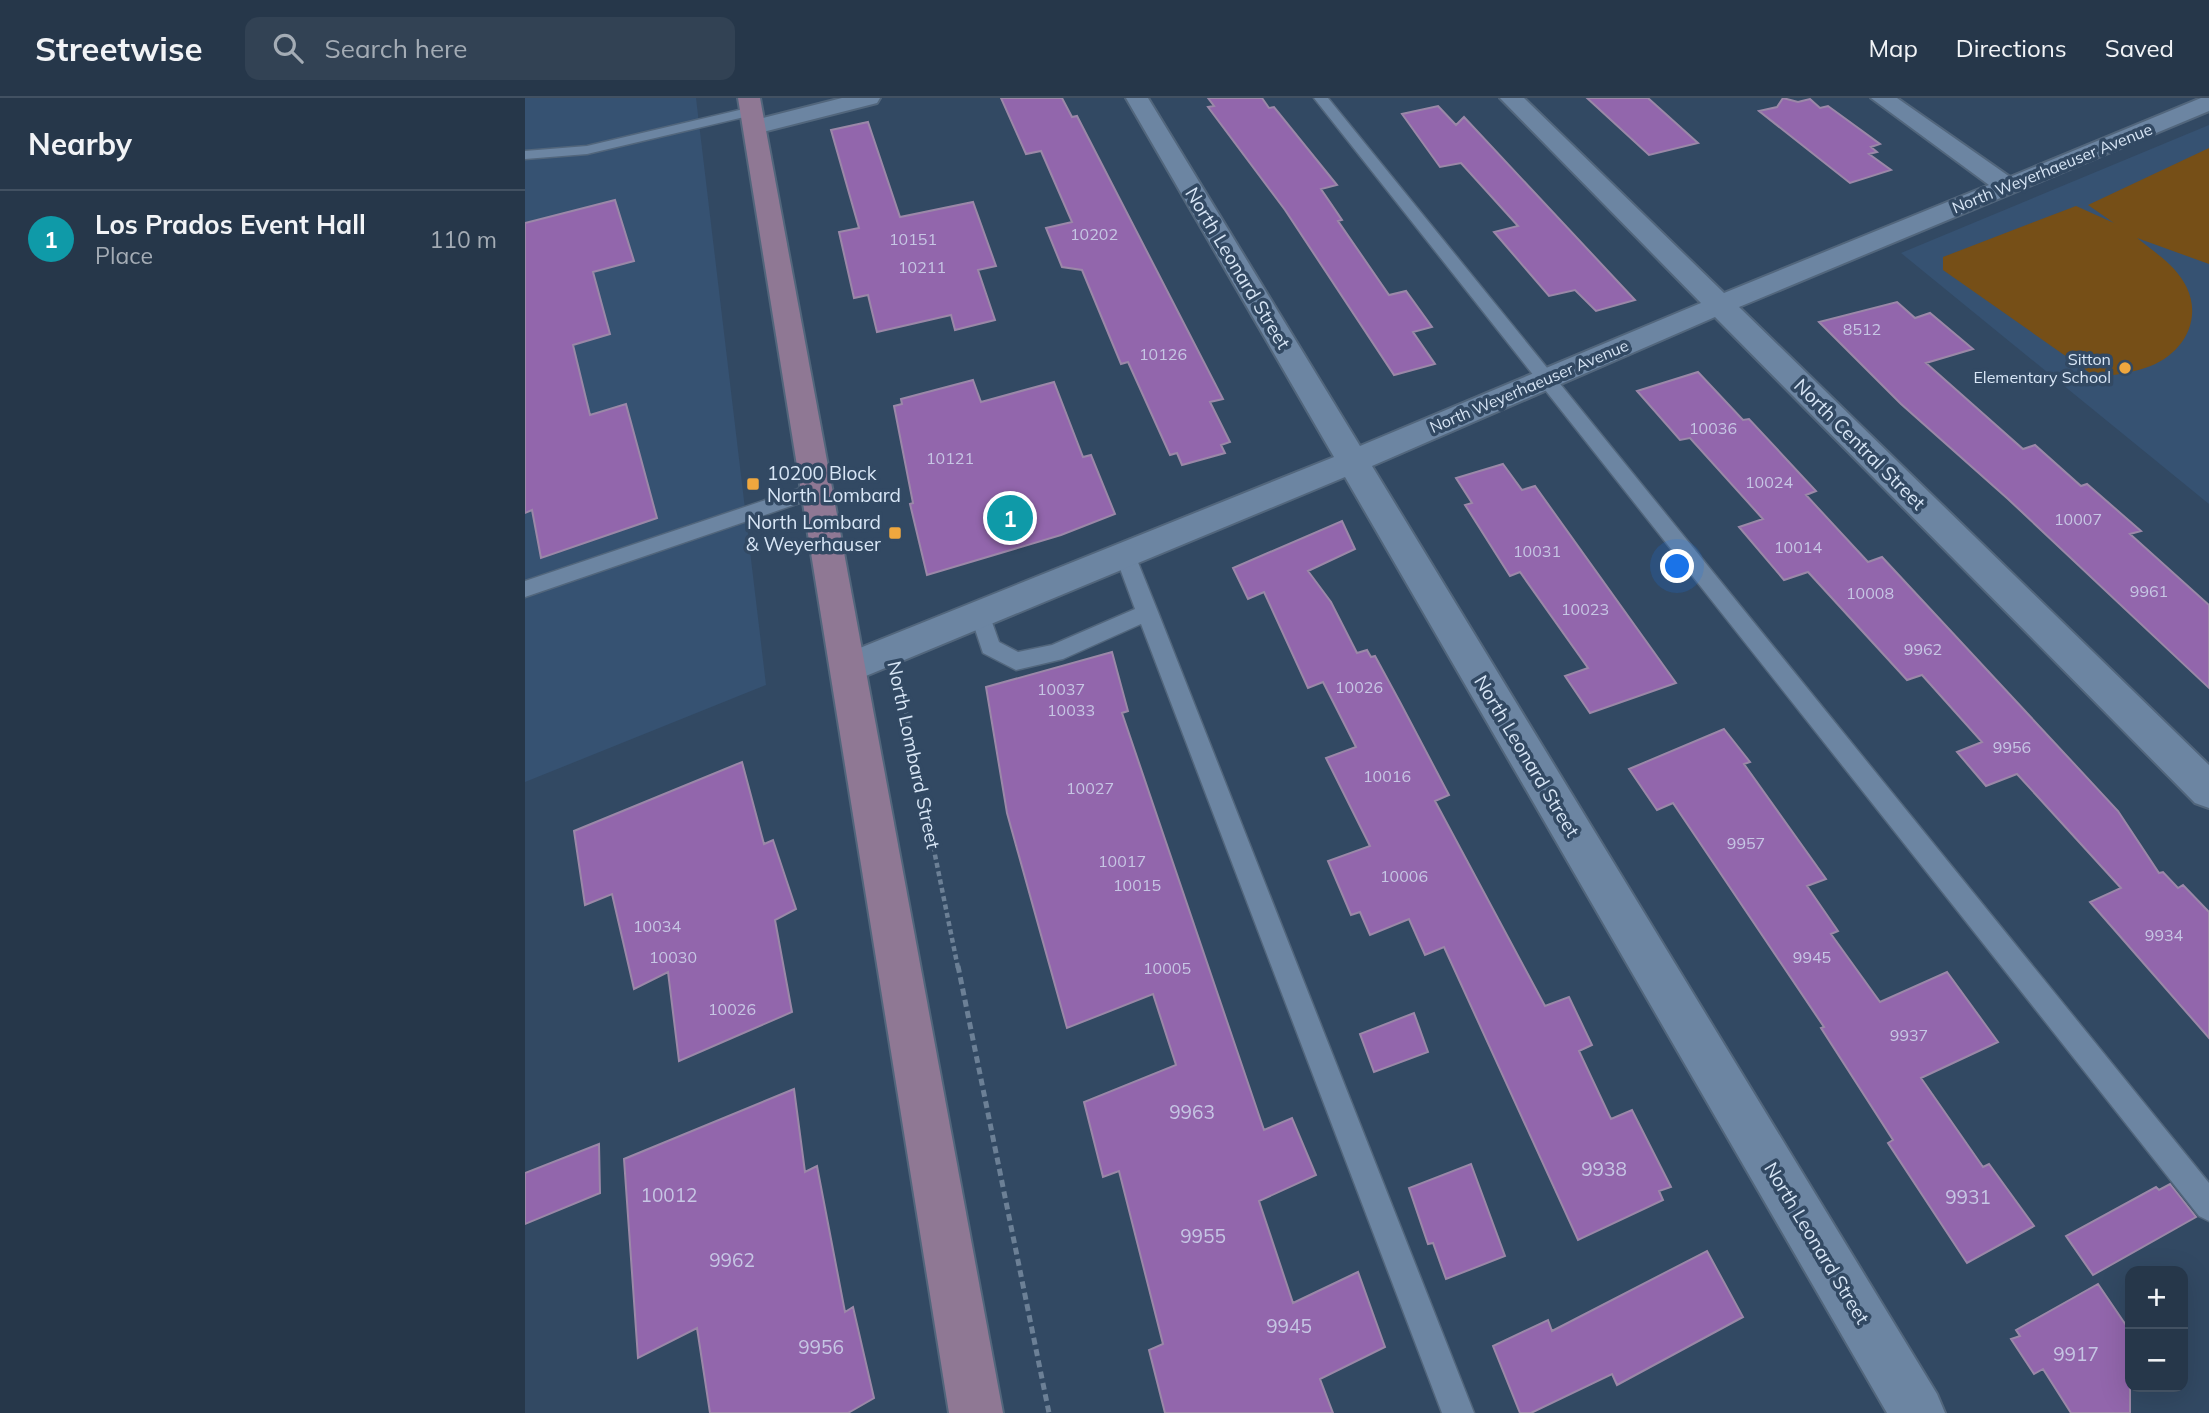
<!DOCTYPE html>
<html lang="en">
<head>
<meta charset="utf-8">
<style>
  body { margin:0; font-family:Mulish,sans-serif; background:#324254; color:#f1f3f6 }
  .controls { position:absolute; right:21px; bottom:21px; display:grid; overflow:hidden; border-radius:14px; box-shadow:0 7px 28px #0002 }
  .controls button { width:63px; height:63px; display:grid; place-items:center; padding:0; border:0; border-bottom:2px solid #425162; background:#26374a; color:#f1f3f6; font:35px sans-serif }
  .you { position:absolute; left:1153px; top:469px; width:24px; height:24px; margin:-18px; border:5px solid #fff; border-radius:50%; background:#1a73e8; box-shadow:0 0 0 10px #1a73e833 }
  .badge { display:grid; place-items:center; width:46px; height:46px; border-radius:50%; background:#bca0f2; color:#fff; font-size:23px; font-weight:700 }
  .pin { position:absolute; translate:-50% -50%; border:4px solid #fff; box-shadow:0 2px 7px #0006 }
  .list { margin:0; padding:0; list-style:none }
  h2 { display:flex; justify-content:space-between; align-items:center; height:91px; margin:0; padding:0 28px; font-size:30px }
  h2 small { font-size:23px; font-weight:400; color:#a4acb5 }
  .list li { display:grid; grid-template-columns:46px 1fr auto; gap:21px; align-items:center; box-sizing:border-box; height:98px; padding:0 28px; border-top:2px solid #425162 }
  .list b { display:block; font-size:26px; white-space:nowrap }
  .list p { margin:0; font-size:23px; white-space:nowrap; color:#a4acb5 }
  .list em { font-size:23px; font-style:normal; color:#a4acb5 }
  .icon { flex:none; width:38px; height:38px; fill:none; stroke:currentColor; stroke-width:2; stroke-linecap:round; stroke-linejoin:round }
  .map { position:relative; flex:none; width:1684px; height:1315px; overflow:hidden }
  header { display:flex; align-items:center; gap:42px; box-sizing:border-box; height:98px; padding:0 35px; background:#26374a; border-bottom:2px solid #425162 }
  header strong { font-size:33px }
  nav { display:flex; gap:38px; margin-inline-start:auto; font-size:24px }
  .search { width:490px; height:63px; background:#324254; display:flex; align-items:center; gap:18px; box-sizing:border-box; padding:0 24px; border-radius:14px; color:#a4acb5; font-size:26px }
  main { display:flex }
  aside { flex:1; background:#26374a }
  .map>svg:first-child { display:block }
</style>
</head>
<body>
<header>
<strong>Streetwise</strong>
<div class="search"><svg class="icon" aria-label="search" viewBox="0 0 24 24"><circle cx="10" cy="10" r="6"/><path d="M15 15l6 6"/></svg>Search here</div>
<nav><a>Map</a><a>Directions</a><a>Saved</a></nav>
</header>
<main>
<aside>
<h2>Nearby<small></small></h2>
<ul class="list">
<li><span class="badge" style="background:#0f9aa8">1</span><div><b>Los Prados Event Hall</b><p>Place</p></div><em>110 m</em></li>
</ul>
</aside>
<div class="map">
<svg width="1684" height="1315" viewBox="0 0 1684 1315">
  <rect width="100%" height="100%" fill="#324963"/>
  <path fill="#365272" d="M0,0h171l70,587 -241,97z
    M1684,27v379l-308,-251z"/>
  <path fill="#764f17" d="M1684,50v116l-72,-26c17,14 40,28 50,50 16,35 -7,69 -42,80 -15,5 -32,7 -48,10l-154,-108v-13l133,-51 38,17 -26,-18z"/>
  <path fill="#9266ac" stroke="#9b88a8" stroke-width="2" d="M476,0h61l10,19 5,-1 146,283 -13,3 20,40 -9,3 4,8 -43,12 -5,-12 -7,2 -42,-93 -7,2 -39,-94 -20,-3 -16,-39 26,-6 -31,-71 -15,3z
    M683,0h54l7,10 5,-1 63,78 -16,4 21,31 -4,1 51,74 17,-4 26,36 -19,5 22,32 -41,11 -109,-165 -77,-103 6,-1z
    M1062,0h61l50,45 -49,12z
    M1258,0l15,4 12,-3 10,9 8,-2 52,38 -9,3 6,5 -8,2 22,16 -41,13 -91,-72 18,-4z
    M913,8l18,19 8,-8 171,183 -39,11 -21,-21 -26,6 -55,-64 24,-6 -57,-63 -21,4 -38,-53z
    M343,24l32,95 73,-15 23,64 -18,4 17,50 -40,10 -4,-15 -74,17 -9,-37 -14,3 -15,-66 20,-4 -28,-98z
    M90,102l19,61 -41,11 17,62 -37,11 17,70 36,-11 31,114 -116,40 -9,-48 -7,3v-290z
    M1372,204l18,16 15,-5 43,36 -47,14 97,86 12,-4 46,41 6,-2 54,47 -11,3 79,71v83l-201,-189 -107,-95 -82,-82z
    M1173,274l45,48 6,-1 67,72 -10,4 62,67 14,-5 236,254 41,62 4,-1 15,16 5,-3 26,27v126l-119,-136 31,-14 -104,-114 -31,12 -29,-34 25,-10 -60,-67 -15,5 -99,-108 -24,8 -45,-53 24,-8 -73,-81 -10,2 -43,-49z
    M448,282l8,22 73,-20 29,75 8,-2 24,59 -54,21 -134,40 -17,-71 3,-1 -19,-97 8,-2 -1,-5z
    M978,366l19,26 13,-4 141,197 -86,30 -25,-37 23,-8 -68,-96 -10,4 -45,-71 7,-2 -16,-25z
    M817,423l13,28 -47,22 23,31 26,51 10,-3 4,7 4,-1 25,46 49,93 -14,6 110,205 24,-9 23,48 -13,6 32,68 21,-9 39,77 -12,4 4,9 -85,40 -134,-293 -19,8 -16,-36 -39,16 -10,-23 -9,3 -23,-54 42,-15 -44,-88 30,-11 -33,-65 -15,6 -44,-96 -16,7 -15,-31z
    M587,554l16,59 -6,2 142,417 28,-12 24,57 -57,26 34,102 65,-31 27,75 -65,32 13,34h-168l-16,-63 14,-6 -44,-173 -16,6 -19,-75 92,-37 -23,-71 -86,34 -60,-215 -21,-126z
    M1199,631l26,33 -6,2 82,115 -19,7 31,45 -7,3 49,68 67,-30 51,70 -77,36 62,89 6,-3 45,62 -67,37 -79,-120 5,-3 -72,-112 3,-1 -151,-224 -16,7 -28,-41z
    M217,664l22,82 9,-4 23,69 -21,11 17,92 -113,49 -11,-89 -34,17 -22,-95 -27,11 -11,-74z
    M889,915l14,39 -54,20 -14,-38z
    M269,991l11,83 12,-6 28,146 8,-5 21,91 -26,15h-138l-13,-85 -59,30 -14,-199z
    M74,1046l1,49 -75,31v-51z
    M946,1066l34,92 -59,23 -13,-36 -5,1 -19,-56z
    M1645,1086l26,33 -103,58 -27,-39 90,-49 3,3z
    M1182,1153l36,66 -126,68 -5,-11 -81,39h-11l-27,-67 55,-26 4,11z
    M1573,1186l32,47v82h-59l-28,-44 -9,5 -23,-35 9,-3 -4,-6z"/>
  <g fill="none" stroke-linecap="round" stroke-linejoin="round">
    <defs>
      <path id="service" d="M789,0h14l881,1085v38l-10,-5z
        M227,9l5,1v6l-170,40 -62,5v-8l62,-5z
        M291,385l9,7 -2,5 -298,102v-16z
        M600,450l7,2 3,5 23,57 316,801h-32l-301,-789 -78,35 -47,11 -33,-17 -13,-39 3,-6h14l12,34 19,10 34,-7 83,-36 -20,-54 3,-5z"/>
      <path id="minor" d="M317,0h38l-3,5 -122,31 -8,-2 -4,-5 4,-5z
        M601,0h22l212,348 341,-143 -201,-205h24l200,195 265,-108 -118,-87h26l113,79 191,-79h8v13l-470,196 470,458v43l-14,-5 -480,-486 -343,149 565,928 8,19h-58l-542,-936 -484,201 -13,5 -13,-5 -5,-10 5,-10 499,-201z"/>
      <path id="secondary" d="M213,0h22l243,1315h-54z"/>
    </defs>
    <use href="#service" stroke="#52667c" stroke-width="3"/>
    <use href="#minor" stroke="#52667c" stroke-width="4"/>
    <use href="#secondary" stroke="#52667c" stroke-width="4"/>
    <path stroke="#6c8096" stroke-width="4.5" stroke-dasharray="5 3.5" stroke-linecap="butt" d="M376,590l57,280"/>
    <path stroke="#6c8096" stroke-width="5" stroke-dasharray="7 4.5" stroke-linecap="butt" d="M433,868l91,447"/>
    <use href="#service" fill="#6c85a2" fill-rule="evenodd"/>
    <use href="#minor" fill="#6c85a2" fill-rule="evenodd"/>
    <use href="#secondary" fill="#8f7894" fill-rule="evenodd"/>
  </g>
  <g fill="#efa73e" stroke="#324963" stroke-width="2.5">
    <circle cx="1600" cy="270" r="7"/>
    <rect x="221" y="379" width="14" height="14" rx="3.5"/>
    <rect x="363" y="428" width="14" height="14" rx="3.5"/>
  </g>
  <g text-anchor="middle" stroke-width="7" stroke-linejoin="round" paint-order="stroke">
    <g font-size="16" fill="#d8e6f6" stroke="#324963">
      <text transform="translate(1527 70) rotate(-22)" y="6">North Weyerhaeuser Avenue</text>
      <text transform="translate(1004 288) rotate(-23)" y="6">North Weyerhaeuser Avenue</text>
    </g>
    <g font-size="16" fill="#c6c6e4">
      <text x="569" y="142">10202</text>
      <text x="388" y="147">10151</text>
      <text x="397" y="175">10211</text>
      <text x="1337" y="237">8512</text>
      <text x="638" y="262">10126</text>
      <text x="1188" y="336">10036</text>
      <text x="425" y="366">10121</text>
      <text x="1244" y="390">10024</text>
      <text x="1553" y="427">10007</text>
      <text x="1273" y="455">10014</text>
      <text x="1012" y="459">10031</text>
      <text x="1624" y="499">9961</text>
      <text x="1345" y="501">10008</text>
      <text x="1060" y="517">10023</text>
      <text x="1398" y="557">9962</text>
      <text x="834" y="595">10026</text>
      <text x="536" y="597">10037</text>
      <text x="546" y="618">10033</text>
      <text x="1487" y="655">9956</text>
      <text x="862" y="684">10016</text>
      <text x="565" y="696">10027</text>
      <text x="1221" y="751">9957</text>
      <text x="597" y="769">10017</text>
      <text x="879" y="784">10006</text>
      <text x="612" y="793">10015</text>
      <text x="132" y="834">10034</text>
      <text x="1639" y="843">9934</text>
      <text x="148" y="865">10030</text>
      <text x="1287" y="865">9945</text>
      <text x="642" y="876">10005</text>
      <text x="207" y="917">10026</text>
      <text x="1384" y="943">9937</text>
    </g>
    <g font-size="16" fill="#d8e6f6" stroke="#324963" text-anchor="end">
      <text x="1586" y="267">Sitton<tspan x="1586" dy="18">Elementary School</tspan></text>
    </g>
    <g font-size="19" fill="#d8e6f6" stroke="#324963">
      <text transform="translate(713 170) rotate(59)" y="7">North Leonard Street</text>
      <text transform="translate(1335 346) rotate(45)" y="7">North Central Street</text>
      <text transform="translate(389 657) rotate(78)" y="7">North Lombard Street</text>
      <text transform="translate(1002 658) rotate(59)" y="7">North Leonard Street</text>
      <text transform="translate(1292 1145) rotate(59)" y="7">North Leonard Street</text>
    </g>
    <g font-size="19" fill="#d8e6f6" stroke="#324963" text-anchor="start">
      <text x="242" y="382">10200 Block<tspan x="242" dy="22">North Lombard</tspan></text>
      <text x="356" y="431" text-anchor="end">North Lombard<tspan x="356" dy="22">&amp; Weyerhauser</tspan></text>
    </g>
    <g font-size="19" fill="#c6c6e4">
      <text x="667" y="1021">9963</text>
      <text x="1079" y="1078">9938</text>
      <text x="144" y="1104">10012</text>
      <text x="1443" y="1106">9931</text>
      <text x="678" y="1145">9955</text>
      <text x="207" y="1169">9962</text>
      <text x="764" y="1235">9945</text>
      <text x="296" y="1256">9956</text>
      <text x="1551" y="1263">9917</text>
    </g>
  </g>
</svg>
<div class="controls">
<button>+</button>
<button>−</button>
</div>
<div class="you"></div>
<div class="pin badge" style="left:485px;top:420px;background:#0f9aa8">1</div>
</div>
</main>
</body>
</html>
